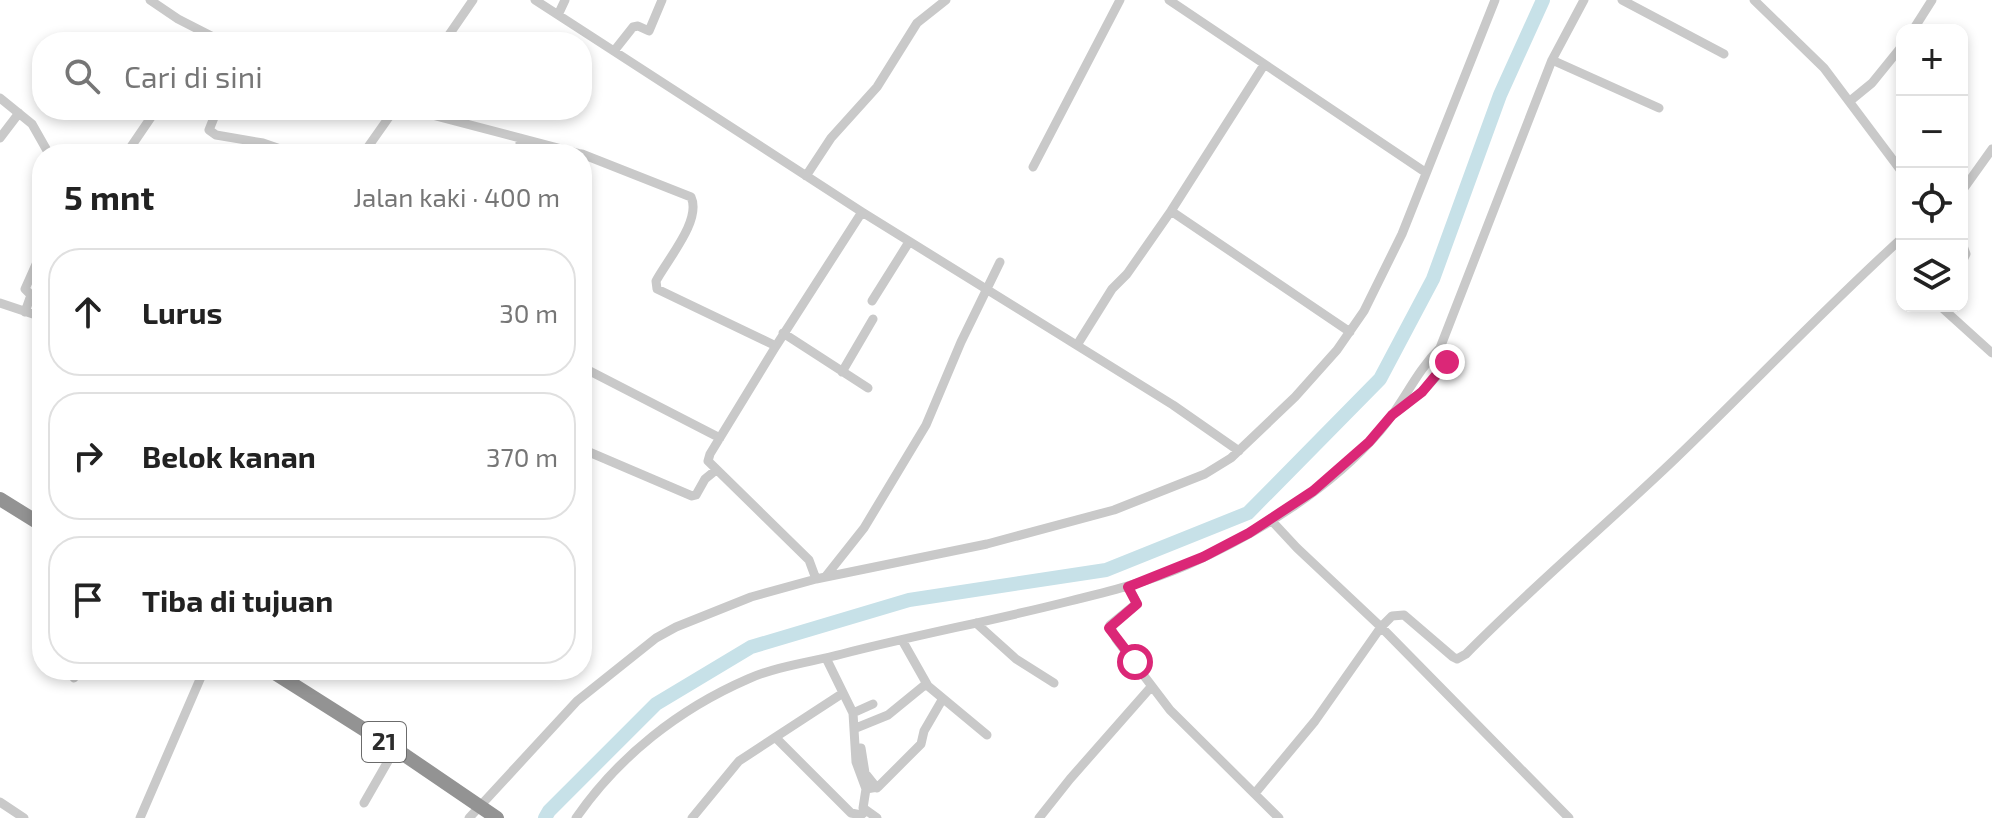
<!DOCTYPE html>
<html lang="id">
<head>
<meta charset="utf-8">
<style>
  body { margin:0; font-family:"Exo 2",sans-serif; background:#f2f2f2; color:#222 }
  .controls { position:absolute; right:24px; top:24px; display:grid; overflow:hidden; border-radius:16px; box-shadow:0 4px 12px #0003 }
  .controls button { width:72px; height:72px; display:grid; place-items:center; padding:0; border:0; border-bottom:2px solid #e0e0e0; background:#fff; color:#222; font:40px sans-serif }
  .stop { position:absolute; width:24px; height:24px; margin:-18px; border:6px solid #db2777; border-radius:50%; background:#fff }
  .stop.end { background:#db2777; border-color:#fff; box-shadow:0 2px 8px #0008 }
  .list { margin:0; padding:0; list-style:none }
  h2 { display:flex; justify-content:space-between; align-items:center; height:104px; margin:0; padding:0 32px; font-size:34px }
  h2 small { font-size:26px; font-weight:400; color:#767676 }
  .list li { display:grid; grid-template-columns:52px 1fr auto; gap:24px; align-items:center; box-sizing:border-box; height:128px; margin:0 16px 16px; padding:0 16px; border:2px solid #e0e0e0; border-radius:32px }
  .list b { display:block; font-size:30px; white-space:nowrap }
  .list em { font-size:26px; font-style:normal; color:#767676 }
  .icon { flex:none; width:44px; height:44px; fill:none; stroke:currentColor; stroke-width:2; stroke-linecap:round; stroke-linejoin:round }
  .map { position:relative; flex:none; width:1992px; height:818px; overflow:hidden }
  .search { position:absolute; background:#fff; box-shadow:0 4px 12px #0003; left:32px; top:32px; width:560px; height:88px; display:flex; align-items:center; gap:20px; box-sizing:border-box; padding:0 28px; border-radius:32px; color:#767676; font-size:30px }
  .panel { position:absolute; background:#fff; box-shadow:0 4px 12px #0003; left:32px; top:144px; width:560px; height:536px; border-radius:32px }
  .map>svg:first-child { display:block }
</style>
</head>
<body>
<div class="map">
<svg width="1992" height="818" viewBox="0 0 1992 818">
  <rect width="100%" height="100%" fill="#fff"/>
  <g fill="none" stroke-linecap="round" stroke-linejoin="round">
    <path stroke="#c7e1e8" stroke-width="14" d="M545,818l4,-7 107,-107 95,-57 158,-47 197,-30 142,-57 132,-134 53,-100 67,-184 43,-95"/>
    <path stroke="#c9c9c9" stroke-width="9" d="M150,0l28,19 45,23
      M535,0l327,212 311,193 66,46
      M1169,0l256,172
      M1622,0l102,54
      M1754,0l70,68 78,104
      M558,15l7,-15
      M1913,30l19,-30
      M444,42l29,-42
      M614,51l19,-24 5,-1 11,5 13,-31
      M1552,60l107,48
      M0,98l32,26 17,30
      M1850,101l22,-18 30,-37
      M209,110l6,5 -6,15 7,5 47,8 32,11
      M413,110l168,44
      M0,138l19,-25
      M126,154l30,-44
      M363,154l31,-44
      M520,154v-16
      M582,154l109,43c11,23 -24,63 -35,84l1,8 119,57 86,-134
      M1033,167l87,-167
      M806,176l25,-38 46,-51 40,-64 29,-23
      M1962,191l30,-42
      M1171,211l179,121
      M1962,243l4,11 -4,8
      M872,301l37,-59
      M0,303l42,14
      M1940,306l52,47
      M25,312l6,-17 -6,-6 17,-38
      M783,333l85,55
      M1077,345l35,-56 15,-15 44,-63 93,-146
      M776,346l-66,108 -2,7 101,99 7,19
      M582,367l138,71
      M842,372l31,-53
      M1398,411c18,-14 46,-36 52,-58l-10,-5
      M582,449l110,47 4,-1 9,-16 11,-9
      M1270,519l27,29 84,79 188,191
      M826,576l38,-48 62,-103 35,-83 39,-80
      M1128,587l9,16 -27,22 6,14 54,71 109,108
      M976,623l40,36 38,24
      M902,640l26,46 59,49
      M826,658l27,55 3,49 10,27 -3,19 14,10
      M74,678l3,-8
      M853,713l20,-9
      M856,728l32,-13 38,-31
      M776,738l75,75 10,2 5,-4
      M861,748l4,25 12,15
      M866,789l12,-2 43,-43 3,-13 18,-31
      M1256,792l59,-71 66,-94 11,-11 12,-1 49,42 4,2 9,-5c67,-68 140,-129 209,-195 76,-73 149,-150 227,-221
      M0,802l24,16
      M364,803l31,-54
      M140,818l64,-148
      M469,818l108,-117 79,-63 20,-11 75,-30 65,-18 171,-35 127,-34 91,-36 26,-16 64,-61 42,-47 27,-39 38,-77 93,-234
      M576,818c43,-62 103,-109 172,-139 29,-13 63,-17 94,-25 74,-19 149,-33 224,-52 41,-10 82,-20 121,-37 70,-31 143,-76 193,-134 23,-27 35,-58 60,-83l112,-288 32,-60
      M692,818l47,-57 104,-68
      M1039,818l31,-39 81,-92"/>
    <path stroke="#939393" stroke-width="14" d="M0,499l42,26
      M270,670l136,86 91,62"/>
  </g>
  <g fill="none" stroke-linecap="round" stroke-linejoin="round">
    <path stroke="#db2777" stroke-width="10" d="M1135,662l-26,-34 28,-24 -9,-17 75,-30 46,-24 64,-42 56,-49 23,-27 30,-23 25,-30"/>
  </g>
  <g text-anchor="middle" stroke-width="8" stroke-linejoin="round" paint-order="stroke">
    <rect fill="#fff" stroke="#6b6b6b" stroke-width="2" x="362" y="722" width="44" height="40" rx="6"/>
    <g font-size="24" font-weight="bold" fill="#2c2c2c">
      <text x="384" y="750">21</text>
    </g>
  </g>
</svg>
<div class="controls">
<button>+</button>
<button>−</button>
<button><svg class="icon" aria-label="locate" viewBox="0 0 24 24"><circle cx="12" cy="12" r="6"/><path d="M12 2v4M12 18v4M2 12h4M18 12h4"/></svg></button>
<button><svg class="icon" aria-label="layers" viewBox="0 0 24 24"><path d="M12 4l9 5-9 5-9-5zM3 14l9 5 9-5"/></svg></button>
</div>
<div class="stop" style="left:1135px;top:662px"></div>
<div class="stop end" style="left:1447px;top:362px"></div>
<div class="search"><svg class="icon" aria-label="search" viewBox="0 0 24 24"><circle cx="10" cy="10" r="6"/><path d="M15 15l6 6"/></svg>Cari di sini</div>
<section class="panel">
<h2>5 mnt<small>Jalan kaki · 400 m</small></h2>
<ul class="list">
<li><svg class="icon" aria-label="ahead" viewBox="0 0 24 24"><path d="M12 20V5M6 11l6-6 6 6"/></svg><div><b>Lurus</b></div><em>30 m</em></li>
<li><svg class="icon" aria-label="right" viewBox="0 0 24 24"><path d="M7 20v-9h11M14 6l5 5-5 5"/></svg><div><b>Belok kanan</b></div><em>370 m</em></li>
<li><svg class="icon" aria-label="arrive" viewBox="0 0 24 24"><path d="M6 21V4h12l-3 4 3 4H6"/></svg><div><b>Tiba di tujuan</b></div></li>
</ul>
</section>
</div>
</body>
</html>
